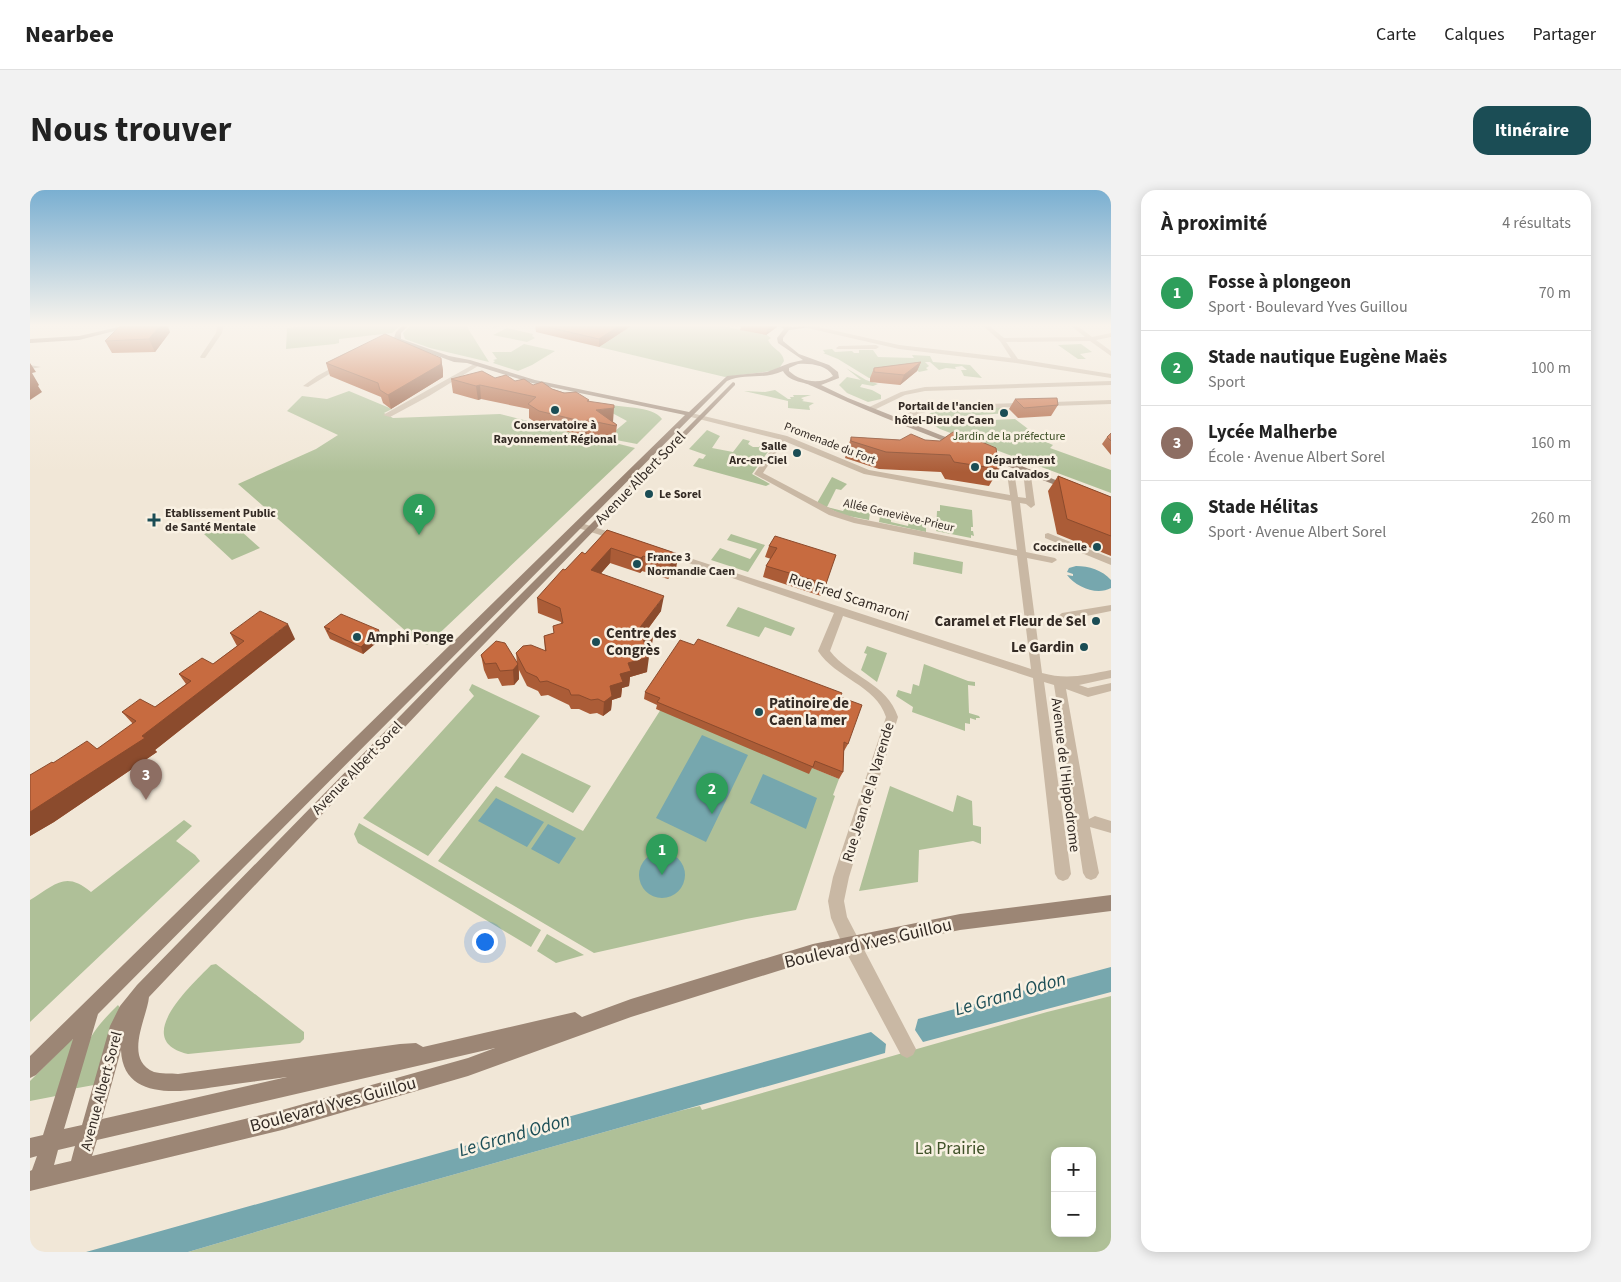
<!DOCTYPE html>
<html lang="fr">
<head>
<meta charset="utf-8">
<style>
  body { margin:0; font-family:"Source Sans 3",sans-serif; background:#f2f2f2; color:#222 }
  .controls { position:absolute; right:15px; bottom:15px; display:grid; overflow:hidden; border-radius:10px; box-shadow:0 2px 12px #0003 }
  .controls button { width:45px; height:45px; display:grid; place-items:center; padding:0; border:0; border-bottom:1px solid #e0e0e0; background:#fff; color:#222; font:25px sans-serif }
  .you { position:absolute; left:454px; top:751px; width:18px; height:18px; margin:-12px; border:4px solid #fff; border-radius:50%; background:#1a73e8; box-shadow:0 0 0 8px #1a73e833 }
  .badge { display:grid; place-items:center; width:32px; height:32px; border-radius:50%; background:#1b4d55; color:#fff; font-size:16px; font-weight:700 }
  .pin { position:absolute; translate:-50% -41px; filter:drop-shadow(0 1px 2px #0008) }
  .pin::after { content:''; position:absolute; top:26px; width:18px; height:15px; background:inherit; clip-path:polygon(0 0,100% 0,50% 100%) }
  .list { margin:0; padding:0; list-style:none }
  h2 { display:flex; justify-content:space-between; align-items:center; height:65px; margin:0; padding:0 20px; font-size:21px }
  h2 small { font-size:16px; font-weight:400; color:#767676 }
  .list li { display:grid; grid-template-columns:32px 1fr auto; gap:15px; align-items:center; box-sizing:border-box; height:75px; padding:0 20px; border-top:1px solid #e0e0e0 }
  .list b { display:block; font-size:19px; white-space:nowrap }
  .list p { margin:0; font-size:16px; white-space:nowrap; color:#767676 }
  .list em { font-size:16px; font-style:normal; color:#767676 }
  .map { position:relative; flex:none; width:1081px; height:1062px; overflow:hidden; border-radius:15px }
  header { display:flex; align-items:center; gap:30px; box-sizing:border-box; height:70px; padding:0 25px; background:#fff; border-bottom:1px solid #e0e0e0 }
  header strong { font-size:24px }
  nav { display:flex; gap:28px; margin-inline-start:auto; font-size:18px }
  .intro { display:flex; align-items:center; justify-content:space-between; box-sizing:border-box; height:120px; padding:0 30px }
  h1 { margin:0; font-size:35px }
  .button { padding:12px 22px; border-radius:15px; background:#1b4d55; color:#fff; font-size:18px; font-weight:700 }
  main { display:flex; gap:30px; padding:0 30px }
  aside { flex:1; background:#fff; border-radius:15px; box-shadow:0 2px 12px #0003 }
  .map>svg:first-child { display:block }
</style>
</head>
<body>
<header>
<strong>Nearbee</strong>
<nav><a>Carte</a><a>Calques</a><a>Partager</a></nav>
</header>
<div class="intro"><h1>Nous trouver</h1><a class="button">Itinéraire</a></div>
<main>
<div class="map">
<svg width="1081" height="1062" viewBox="0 0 1081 1062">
  <rect width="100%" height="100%" fill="#f1e7d7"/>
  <path fill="#afc098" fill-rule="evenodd" d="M297,134h75l-10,9 -53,6v4l-4,1 -49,5 1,-21z
    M382,134h58l-3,3 22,35 -59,-14 -25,-9 -2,-6z
    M604,134h78l55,11 4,3 -3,2c4,9 15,11 16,21l-4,6 -8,4 -47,6 -126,-30z
    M477,138l26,6 -1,2 3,2 -8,4 -34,-7z
    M494,154l31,7 -23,14 -14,6 -25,-8 2,-2 -2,-1 4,-1 -5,-7h19z
    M1051,154l11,8 -12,2 6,5h-8l-20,-14z
    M802,159l3,3 17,-1 2,2h5v-3h14l5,7 36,1 -2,-3 18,1 3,6 37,3 12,13 -18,-2 -3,-6h6l-5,-4 -7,1 1,2 -10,-1 -7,2 -9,-8h-5l4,4 -3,2 2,2 -9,2 -2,-2 -48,8 -31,-19 -15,-6h2l-2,-3z
    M816,178l20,12 12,4 -5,2 -11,-2 -2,3 12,3 9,5v4l-13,3 -21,-9 -8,-8 8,-8 14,3z
    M745,200l13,9h3l-1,-2h4l-1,-2h18l-10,3 3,2 -2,1 12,2 -5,3 1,4 -22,-2v-7l-44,-10 21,1z
    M319,201l43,18 -8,4 9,5 107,-4 135,34 -208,197 -11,-5 -178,-156 78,-35 22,-14 -51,-24 15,-15 25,3z
    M572,214c15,3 52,2 60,15l-25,25 -42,-8 20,-5 12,-10 -26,-14z
    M972,217l7,6 -46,3 5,5 47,-2 29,22 9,4 -3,3 61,22v23l-171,-64 -12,-7 -2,-3 4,-6 11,-3z
    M677,240l13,6 -8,12 21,4 10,-13 7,2 -2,3 5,3h6l2,-3 8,2 4,-5 2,1 -23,32 18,10 -4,2 -73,-20 6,-8 4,1 3,-4 -17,-6z
    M802,287l15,7 -6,6 -5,-1 -9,18 16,4 3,-4 3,1 5,-7 17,5 -2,14 -26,-5 -26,-12z
    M910,315l32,5 1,17h-2v4h2l1,5 -3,-1v3l-35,-7 1,-20h3z
    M851,320l10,2v10l17,4 1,-5h4v-5l13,3v13l-47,-10z
    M202,333l28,25 -28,12 -28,-26z
    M701,344l34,11 -17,27 -37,-12 9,-12 30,11 7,-10 -30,-9z
    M884,362l49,10 -1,12 -49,-10z
    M708,417l57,21 -4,8 -26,-9 -6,10 -33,-11z
    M837,456l20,7 -10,29 -16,-12 6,-16 -3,-1z
    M894,474l44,17 7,1v4l-7,-1 1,28 10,3 1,2h-4v2l-6,-2v6l-5,-1v8l-53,-19 1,-5 -17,-11 2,-6 13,4 2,-10 6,2z
    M442,494l68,32 -112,140 -65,-38 111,-122 -5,-6z
    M633,516l176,73 -6,16 2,1 -39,114 -50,9 -152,34 -156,-92 58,-75 87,45z
    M492,563l69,33 -18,27 -69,-36z
    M860,596l63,26 4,-17 15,6 1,24 8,2v17l-8,-3 -54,9 -1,32 -59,9z
    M154,630l8,6 -16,15 19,14 5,6 -170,161v-122c25,-15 35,-30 61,-8z
    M329,633l182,107 -10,17 -173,-104 -4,-9z
    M517,744l37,21 -28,8 -19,-12z
    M186,774l88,68v7l-4,4 -112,11c-58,-14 4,-69 23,-89z
    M1081,806v256h-923l211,-62 280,-79 21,-5 2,4 345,-98zM1025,961h37v82h-37z
    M88,815l2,3 -26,77 -22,4c11,-40 15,-54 46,-84z
    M42,849l2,2 -18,55 -26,5v-20z"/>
  <path fill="#76a7ae" d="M1046,376c13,0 26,4 35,14v8c-14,8 -35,-1 -44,-13l6,1v-2l-6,-2 2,-4z
    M672,545l46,20 -42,87 -50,-24z
    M733,584l54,24 -11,31 -56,-26z
    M466,608l48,24 -17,25 -49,-26z
    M518,634l28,14 -17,26 -28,-15z
    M609 685a23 23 0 1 1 46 0a23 23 0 1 1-46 0Z
    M1081,777v25l-188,50 -8,-12 3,-11z
    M841,842l15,12 -1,9 -486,137 -211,62h-102z"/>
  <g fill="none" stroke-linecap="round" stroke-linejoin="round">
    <path fill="#c9b8a4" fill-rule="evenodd" d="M188,134h6l-2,9 -17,25h-4l-1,-1 16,-24z
      M467,134h7l-11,4v-2z
      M775,134l94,21 112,13 -11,-17 -19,-17h6l17,14 81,-1 -16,-13h6l17,13 19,-4v4l-15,3 15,11v5l-21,-15 -84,1 12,17 93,15v4l-95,-15 -117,-14 -96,-22z
      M809,156l37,-1 3,2 -3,2h-39l-1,-1z
      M311,173l5,1 -38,23 -5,-1 14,-10z
      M446,173l3,2 -1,1 -49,30 -39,21 -7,-2z
      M0,175l11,2 -11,2z
      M1081,191v4l-186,6 -20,4 -33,16 -7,-2 36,-17 24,-5z
      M1081,210v4l-179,6 -13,4 -16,10 -7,-2 17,-12 19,-4z
      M657,222l100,24 82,34 141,25 -3,-22 7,-2 4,26 8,1 -3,-27 7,-2 5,36 -4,3 -5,-4 -6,-1 6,49 29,6 2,2 -5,3 -25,-5 15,115c25,7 44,2 69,-3v8l-32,7 9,3 23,-5v8l-23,6 -22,-8 23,130 6,-3 16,5v12l-21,-6 9,46 -3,5 -5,2 -5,-2 -3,-5 -29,-188 -10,-3 27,192 -3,5 -5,2 -5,-2 -3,-5 -22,-196 -190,-62 -13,35c20,26 57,32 68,66l-49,160 -5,24 3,16 69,132 -3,6 -6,3 -6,-3 -56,-105 -14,-32 -3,-17 5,-24 53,-160c-10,-32 -51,-39 -68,-66l16,-38 -177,-61 5,-3 3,1 366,119 -14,-113 -163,-33 -25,-8 -75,-41 24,-34h4l-95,-24zM754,251l80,33 147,27 6,49 -161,-32 -21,-7 -72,-38z
      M548,332l44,14 2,2 -5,3 -44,-14v-4z
      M1018,343l63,25v7l-66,-27v-4z
      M1081,415v6l-49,10 -5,-4 5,-4z"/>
    <path fill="#9c8675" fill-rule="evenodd" d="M102,134h10l-63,16 -49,3v-4l49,-3z
      M374,134h6l-9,9v6l48,17 21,4 65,20 154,32 38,-36 40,-4 23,-9 13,-3 -25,-17 -1,-5 7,-9 -8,-5 17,3 14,-3 -3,4 -15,2 -6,8v3l16,13 30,11 9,7 1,6 -18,7 27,13 115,46 -7,2c-48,-19 -97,-38 -144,-60 -10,-5 -23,-4 -29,-15 -19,9 -39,2 -56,10l-629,633 -34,115 18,-4 28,-99 10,-20 17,-21 312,-319 284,-284 2,1v2l-278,287 -308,325c-2,21 -26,62 5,75 7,2 17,1 24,2l222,-30 16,-1 7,4 152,-35 7,5 49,-18 182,-55 147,-30 151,-19v16l-151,19 -147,30 -182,57 -163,59 -186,54 -252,61v-20l2,-1 5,-14 -7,2v-20l13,-3 30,-96 -37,36 -6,3v-22l655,-641 -153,-32 -65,-20 -13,-1 -57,-21 -3,-3 2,-6zM768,174c12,-1 29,1 35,12 -13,9 -32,6 -44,-5v-3zM465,858l-27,10 -186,52 -190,46 5,-16zM91,860c2,54 66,41 101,36 22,-3 43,-6 65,-9l-185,42zM45,956l-4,15 -17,4 4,-15z
      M949,261h6l90,37 -7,2 -89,-35z"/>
  </g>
  <path fill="#ab5c37" d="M505,134h99l-35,23 -63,-15z
    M712,134h36l-1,3 -11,8 -26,-5z
    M140,142l-15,20 -43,1 -7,-12z
    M411,168l2,13v6l-52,32 -8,-6 -2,-6 -51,-21 -4,-13z
    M891,172l-4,9 -17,14 -30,-3v-4l4,-10z
    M465,188l20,3 37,8 37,11v1l28,24 -2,15 -28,-6 -2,2 -46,-11 -10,-7v-9l-48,-10 -3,1 -25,-7 -2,-14z
    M985,209l43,6 -7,11 -33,2 -9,-9z
    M1081,243v22l-9,-11 5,-7z
    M821,247l49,3 99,29 -10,17 -44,-7 -4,-7 -62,-3 -34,-11z
    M1028,286l53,21v59l-54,-22 -9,-43z
    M577,340l71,24 -2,14 -8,11 -26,-8 -2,2 -30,-10 -9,10 60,38 -16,22 8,3 -2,15 -4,1v20l-17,5 -1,9 -7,2 -1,9 -9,3 -1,10 -8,6 -6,-3 -7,1 -11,-5h-8l-2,-4 -21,-10 -7,1 -3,-5 -11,-5 -8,-16v9l-5,6 -12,1 -4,-8 -10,1 -4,-9 -3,-15 36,8 -1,-10 29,-2 -1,-15 10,-3 7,-9v-2l-23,-9 -1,-15 28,-28 20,-16z
    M739,356l67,9 -15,41 -58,-19 3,-11 5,-7 -6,-2z
    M294,437l58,11 -19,16 -33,-15z
    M200,443l65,6 -140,111 2,2 -103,70 -24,14v-61l23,-12 44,-14 36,-25 -11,-12 33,-5 31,-23 -7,-10 34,-10 24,-18z
    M615,502l195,5 8,47 -4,7 -1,21 -4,7 -27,-11 -3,6 -153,-65 1,-4 -13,-6z"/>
  <path fill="#8b4b2d" d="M131,134h6l3,8 -15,20 -6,-13z
    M592,134h12l-35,23v-8z
    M739,134h9l-1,3 -11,8z
    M411,168l2,13v6l-52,32 -3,-14z
    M891,172l-4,9 -17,14 4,-10z
    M0,173l6,9 -4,1 7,12 -1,1 4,6 -12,8z
    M450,195l1,14 -3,1 -2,-14z
    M584,218l-1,14 -12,1 -5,-13z
    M557,230v14l-2,2v-14z
    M581,358l-1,15 -19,22v-15z
    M648,364l-2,14 -8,11 2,-15z
    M613,366l-1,15 -2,2 1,-15z
    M634,406l-3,15 -25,34 2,-15z
    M258,434l7,15 -140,111 2,2 -103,70 -24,14v-24l112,-76z
    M349,440l3,8 -19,16 -2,-7z
    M623,446l-2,15 -10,3 2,-15z
    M619,467l-2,15 -17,5 -1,9 -7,2 -1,9 -9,3 -1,10 -8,6 1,-14 6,-16 18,-23z
    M488,474l1,15 -5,6 -1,-15z"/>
  <path fill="#c76b40" stroke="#8b4b2d" d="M92,134h39l-12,15 -44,2z
    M505,134h87l-23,15z
    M355,144l56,24v6l-53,31 -8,-5 -2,-7 -52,-20z
    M891,172l-17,13 -30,-3v-4z
    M452,181l13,7 11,-3 9,6 9,-2 9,6 9,-3 10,7 12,4 12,-1 13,8 -2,1 27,4v3l-18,2 21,15 -1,1 -29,-6 -2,2 -46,-11 -11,-7 8,-7 -56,-12 -4,1 -25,-7z
    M1027,208l1,7 -34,3 -9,-9z
    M923,242h5l38,16 3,21 -45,-7 -4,-7 -64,-3 -35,-11v-4l49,3 11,-6 14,6 15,1z
    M1081,243v8l-4,-4z
    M1028,286l53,21v39l-44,-17z
    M577,340l71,24 -8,10 -27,-8 -2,2 -30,-10 -20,22 73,26 -26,34 15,6 -10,3 6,18 -21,6 3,8 -11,3 3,8 -13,4 2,10 -8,6 -6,-3 -7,1 -12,-5h-8l-2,-5 -22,-9 -7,1 -3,-5 -11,-5 -10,-19 7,-7 8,-1 15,6 -2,-15 10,-3 -1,-7 10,-3 -3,-15 -23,-10 26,-29 2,1 17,-18 3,2z
    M745,346l61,19 -10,29 -60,-18 11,-18 -8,-2z
    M230,421l28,13 -146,112 3,2 -115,74v-37l22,-13 1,1 34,-22 10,8 39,-28 -14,-9 18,-13 15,8 36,-26 -12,-7 23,-16 11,6 31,-23 -14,-8z
    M311,424l38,16 -18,17 -34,-16 3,-2 -6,-2z
    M668,449l144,54 -2,4 22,8 -14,39 -4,-2 -1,30 -28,-11 -2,6 -156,-65 3,-4 -15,-6 35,-52 14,5z
    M466,451l9,2 13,21 -5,6 -13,1 -4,-8 -11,1 -4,-9z"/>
  <linearGradient id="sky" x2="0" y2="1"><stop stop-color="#7aafd1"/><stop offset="0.48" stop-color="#f9f4ed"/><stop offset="1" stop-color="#f9f4ed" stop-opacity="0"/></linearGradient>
  <rect width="1081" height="282" fill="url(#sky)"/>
  <g fill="#1b4d55" stroke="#f9f1e3" stroke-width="2">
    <circle cx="525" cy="220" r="5"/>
    <circle cx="974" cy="223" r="5"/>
    <circle cx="767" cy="263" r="5"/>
    <circle cx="945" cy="277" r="5"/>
    <circle cx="619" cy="304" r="5"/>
    <path d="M121.5 322.5h5v5h5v5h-5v5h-5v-5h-5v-5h5z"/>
    <circle cx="1067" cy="357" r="5"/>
    <circle cx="607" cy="374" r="5"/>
    <circle cx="1066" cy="431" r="5"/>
    <circle cx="327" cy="447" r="5"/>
    <circle cx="566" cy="452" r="5"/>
    <circle cx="1054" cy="457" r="5"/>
    <circle cx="729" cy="522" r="5"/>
  </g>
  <g text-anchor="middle" stroke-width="5" stroke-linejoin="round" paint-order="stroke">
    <g font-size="12" font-weight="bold" fill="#342b25" stroke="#f9f1e3" text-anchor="start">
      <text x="964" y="220" text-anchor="end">Portail de l'ancien<tspan x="964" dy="14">hôtel-Dieu de Caen</tspan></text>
      <text x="525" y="239" text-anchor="middle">Conservatoire à<tspan x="525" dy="14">Rayonnement Régional</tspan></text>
      <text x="757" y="260" text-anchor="end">Salle<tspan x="757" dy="14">Arc-en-Ciel</tspan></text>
      <text x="955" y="274">Département<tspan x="955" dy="14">du Calvados</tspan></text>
      <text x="629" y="308">Le Sorel</text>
      <text x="135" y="327">Etablissement Public<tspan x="135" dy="14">de Santé Mentale</tspan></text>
      <text x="1057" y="361" text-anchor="end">Coccinelle</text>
      <text x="617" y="371">France 3<tspan x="617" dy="14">Normandie Caen</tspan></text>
    </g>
    <g font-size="12" fill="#405229" stroke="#f9f1e3">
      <text x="979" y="250">Jardin de la préfecture</text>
    </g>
    <g font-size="12" fill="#342b25" stroke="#f9f1e3">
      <text transform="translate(800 253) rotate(21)" y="4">Promenade du Fort</text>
      <text transform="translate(869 325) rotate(13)" y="4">Allée Geneviève-Prieur</text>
    </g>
    <g font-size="15" fill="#342b25" stroke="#f9f1e3">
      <text transform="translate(610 288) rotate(-46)" y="5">Avenue Albert Sorel</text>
      <text transform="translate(819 407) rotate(18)" y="5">Rue Fred Scamaroni</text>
      <text transform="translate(327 578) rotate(-46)" y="5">Avenue Albert Sorel</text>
      <text transform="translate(1036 585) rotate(83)" y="5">Avenue de l'Hippodrome</text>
      <text transform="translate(838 602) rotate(-73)" y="5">Rue Jean de la Varende</text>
      <text transform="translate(71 901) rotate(-75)" y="5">Avenue Albert Sorel</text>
    </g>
    <g font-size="15" font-weight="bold" fill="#342b25" stroke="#f9f1e3" text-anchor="start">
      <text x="1056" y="436" text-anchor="end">Caramel et Fleur de Sel</text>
      <text x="576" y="448">Centre des<tspan x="576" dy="17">Congrès</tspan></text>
      <text x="337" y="452">Amphi Ponge</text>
      <text x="1044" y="462" text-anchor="end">Le Gardin</text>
      <text x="739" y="518">Patinoire de<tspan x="739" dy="17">Caen la mer</tspan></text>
    </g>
    <g font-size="18" fill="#342b25" stroke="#f9f1e3">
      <text transform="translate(838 753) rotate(-13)" y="6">Boulevard Yves Guillou</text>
      <text transform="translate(303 914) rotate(-15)" y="6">Boulevard Yves Guillou</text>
    </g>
    <g font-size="18" fill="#405229" stroke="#f9f1e3">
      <text x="920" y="964">La Prairie</text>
    </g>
    <g font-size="19" font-style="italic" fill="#1b4d55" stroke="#f9f1e3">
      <text transform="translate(980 803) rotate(-16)" y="7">Le Grand Odon</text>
      <text transform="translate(484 944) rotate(-16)" y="7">Le Grand Odon</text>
    </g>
  </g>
</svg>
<div class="controls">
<button>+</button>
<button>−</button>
</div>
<div class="you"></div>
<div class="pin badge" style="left:632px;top:685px;background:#2e9e5b">1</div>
<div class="pin badge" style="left:682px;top:624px;background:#2e9e5b">2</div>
<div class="pin badge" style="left:116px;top:610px;background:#8d6e63">3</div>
<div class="pin badge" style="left:389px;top:345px;background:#2e9e5b">4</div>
</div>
<aside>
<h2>À proximité<small>4 résultats</small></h2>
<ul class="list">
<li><span class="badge" style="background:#2e9e5b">1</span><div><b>Fosse à plongeon</b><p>Sport · Boulevard Yves Guillou</p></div><em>70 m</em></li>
<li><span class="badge" style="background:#2e9e5b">2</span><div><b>Stade nautique Eugène Maës</b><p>Sport</p></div><em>100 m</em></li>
<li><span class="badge" style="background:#8d6e63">3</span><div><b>Lycée Malherbe</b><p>École · Avenue Albert Sorel</p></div><em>160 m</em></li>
<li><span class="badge" style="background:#2e9e5b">4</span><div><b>Stade Hélitas</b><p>Sport · Avenue Albert Sorel</p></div><em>260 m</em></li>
</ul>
</aside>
</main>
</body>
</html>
